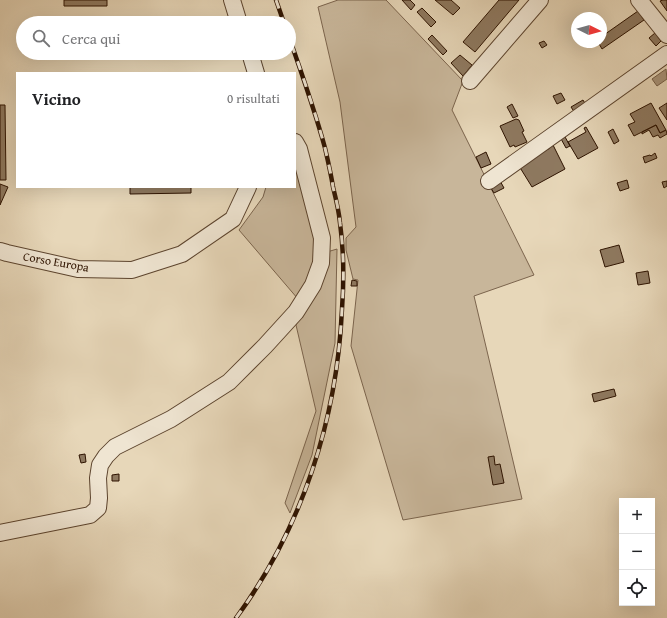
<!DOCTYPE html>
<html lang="it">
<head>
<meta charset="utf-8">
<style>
  body { margin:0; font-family:"Gentium Book Plus",serif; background:#f2f2f2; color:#202124 }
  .controls { position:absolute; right:12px; bottom:12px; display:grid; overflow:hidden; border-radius:0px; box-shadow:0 4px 16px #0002 }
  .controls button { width:36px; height:36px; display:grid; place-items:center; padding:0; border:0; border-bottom:1px solid #e0e0e0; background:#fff; color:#202124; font:20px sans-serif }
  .compass { position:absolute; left:571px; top:12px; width:36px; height:36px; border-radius:50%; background:#fff; box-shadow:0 4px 16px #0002; rotate:95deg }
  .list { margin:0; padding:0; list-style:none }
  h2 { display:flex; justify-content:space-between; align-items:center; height:52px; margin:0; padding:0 16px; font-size:17px }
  h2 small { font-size:13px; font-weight:400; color:#757577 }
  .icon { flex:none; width:22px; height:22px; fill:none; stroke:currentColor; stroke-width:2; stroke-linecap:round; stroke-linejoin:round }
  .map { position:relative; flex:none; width:667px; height:618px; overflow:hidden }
  .search { position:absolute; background:#fff; box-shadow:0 4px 16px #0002; left:16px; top:16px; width:280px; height:44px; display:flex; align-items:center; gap:10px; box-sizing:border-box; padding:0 14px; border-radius:22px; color:#757577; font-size:15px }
  .panel { position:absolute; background:#fff; box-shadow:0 4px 16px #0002; left:16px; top:72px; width:280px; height:116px; border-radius:0px }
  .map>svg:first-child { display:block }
</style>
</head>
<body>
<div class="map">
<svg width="667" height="618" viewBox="0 0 667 618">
  <rect width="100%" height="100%" fill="#e7d7b9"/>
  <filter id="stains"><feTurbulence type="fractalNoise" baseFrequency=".005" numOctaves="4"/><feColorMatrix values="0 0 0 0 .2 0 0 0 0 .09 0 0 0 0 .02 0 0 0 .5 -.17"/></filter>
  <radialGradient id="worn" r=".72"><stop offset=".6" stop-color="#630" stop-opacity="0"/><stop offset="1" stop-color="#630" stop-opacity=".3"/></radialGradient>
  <path fill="#c8b69a" stroke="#7b644d" d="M338,0h48l77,81 -11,29 82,165 -60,21 48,203 -119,21 -52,-174 7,-66 -5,-1 -7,-29v-12l10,-11 -16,-125 -22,-95z
    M295,156l32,96 10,-3 -2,94 -23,112 -22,58 -5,-10 31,-92 -20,-86 8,-19 -65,-76 24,-33 3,-10h29z"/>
  <path fill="#a8947a" stroke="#776049" d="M666,69l1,10 -10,7 -5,-7z"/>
  <path fill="#8e7960" stroke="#2e1300" d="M64,0h43v6h-43z
    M402,0h8l5,5 -4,5z
    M435,0h16l9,8 -7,7z
    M499,0h20l-44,52 -12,-10z
    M663,0h4v11l-7,-10z
    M422,8l14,14 -5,5 -14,-15z
    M638,11l6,9 -42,29 -4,-7h3v-5z
    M655,33l6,8 -5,5 -7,-8z
    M432,35l15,16 -4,4 -15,-16z
    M544,41l3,4 -5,3 -3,-5z
    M460,55l12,10 -9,11 -12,-13z
    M561,93l4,7 -8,4 -4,-8z
    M583,100l3,5 -11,8 -4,-6z
    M651,103l15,27 -6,3 -4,-8 -22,11 -6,-11 7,-3 -5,-8z
    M667,103v17l-8,-12z
    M512,104l6,12 -5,2 -6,-11z
    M0,105h5l1,75h-6z
    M516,119l3,1 5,11 -2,1 5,10 -12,5 -1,-2 -4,2 -10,-21z
    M656,125l4,8 6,-3 1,4 -7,4 -2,-3 -5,2 -4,-7 -7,4v-2z
    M586,127l12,21 -20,11 -10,-17 18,-10 -2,-4z
    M613,129l6,12 -5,3 -6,-12z
    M564,135l6,11 -4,2 -6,-11z
    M551,141l14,28 -33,18 -13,-21 31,-18 -2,-5z
    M486,152l5,12 -10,4 -5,-11z
    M655,153l2,5 -12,5 -2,-6 7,-2 1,1z
    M499,179l5,9 -10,5 -5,-8z
    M627,180l2,8 -9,3 -3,-8z
    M667,181v5l-3,2 -2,-6z
    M0,184l8,3 -8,18z
    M130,187h61v6l-61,1z
    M619,245l5,17 -19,5 -5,-17z
    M648,271l2,12 -12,2 -2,-12z
    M352,280l5,1v5h-6z
    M614,389l2,7 -22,6 -2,-8z
    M85,454l1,8 -5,1 -2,-8z
    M494,456l1,9 5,-1 4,19 -11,2 -5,-28z
    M119,474v7h-7v-6z"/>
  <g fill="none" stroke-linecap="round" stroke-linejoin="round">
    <defs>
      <path id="minor" d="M232,0l7,23
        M639,0l28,35
        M250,53l6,20
        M470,81l70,-81
        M489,181l178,-127
        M0,251l7,2 71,16 54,1 50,-16 51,-35 15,-32
        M0,533l90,-18 8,-7 1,-10 -1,-20 2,-13 6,-9 9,-9 56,-28 58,-37 36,-36 31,-34 17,-27 8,-22 1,-25 -23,-89 -4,-7"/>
    </defs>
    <use href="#minor" stroke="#5c442e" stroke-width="18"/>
    <use href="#minor" stroke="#efe5d2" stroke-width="16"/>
    <defs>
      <path id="rail" d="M276,0l8,23
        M236,618c66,-90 101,-198 106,-309 2,-28 2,-57 -2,-86 -1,-12 -4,-24 -7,-36 -2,-13 -5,-26 -8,-39 -10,-37 -23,-74 -36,-111"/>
    </defs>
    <use href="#rail" stroke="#2e1300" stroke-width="4.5"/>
    <use href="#rail" stroke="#efe5d2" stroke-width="3" stroke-dasharray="9" stroke-linecap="butt"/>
  </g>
  <g text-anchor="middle" stroke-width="3" stroke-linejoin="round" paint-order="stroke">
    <g font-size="12" fill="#2e1300" stroke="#efe5d2">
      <text transform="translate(56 262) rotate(10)" y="4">Corso Europa</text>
    </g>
  </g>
  <rect width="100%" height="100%" filter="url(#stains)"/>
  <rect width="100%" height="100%" fill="url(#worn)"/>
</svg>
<div class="controls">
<button>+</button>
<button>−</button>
<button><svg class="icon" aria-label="locate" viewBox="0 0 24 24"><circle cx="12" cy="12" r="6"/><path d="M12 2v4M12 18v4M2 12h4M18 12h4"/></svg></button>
</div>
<svg class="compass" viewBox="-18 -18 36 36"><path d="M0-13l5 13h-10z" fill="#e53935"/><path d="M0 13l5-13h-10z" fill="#757577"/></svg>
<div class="search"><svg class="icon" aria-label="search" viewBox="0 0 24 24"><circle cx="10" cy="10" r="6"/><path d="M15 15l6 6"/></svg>Cerca qui</div>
<section class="panel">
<h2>Vicino<small>0 risultati</small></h2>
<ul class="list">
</ul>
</section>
</div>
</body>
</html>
